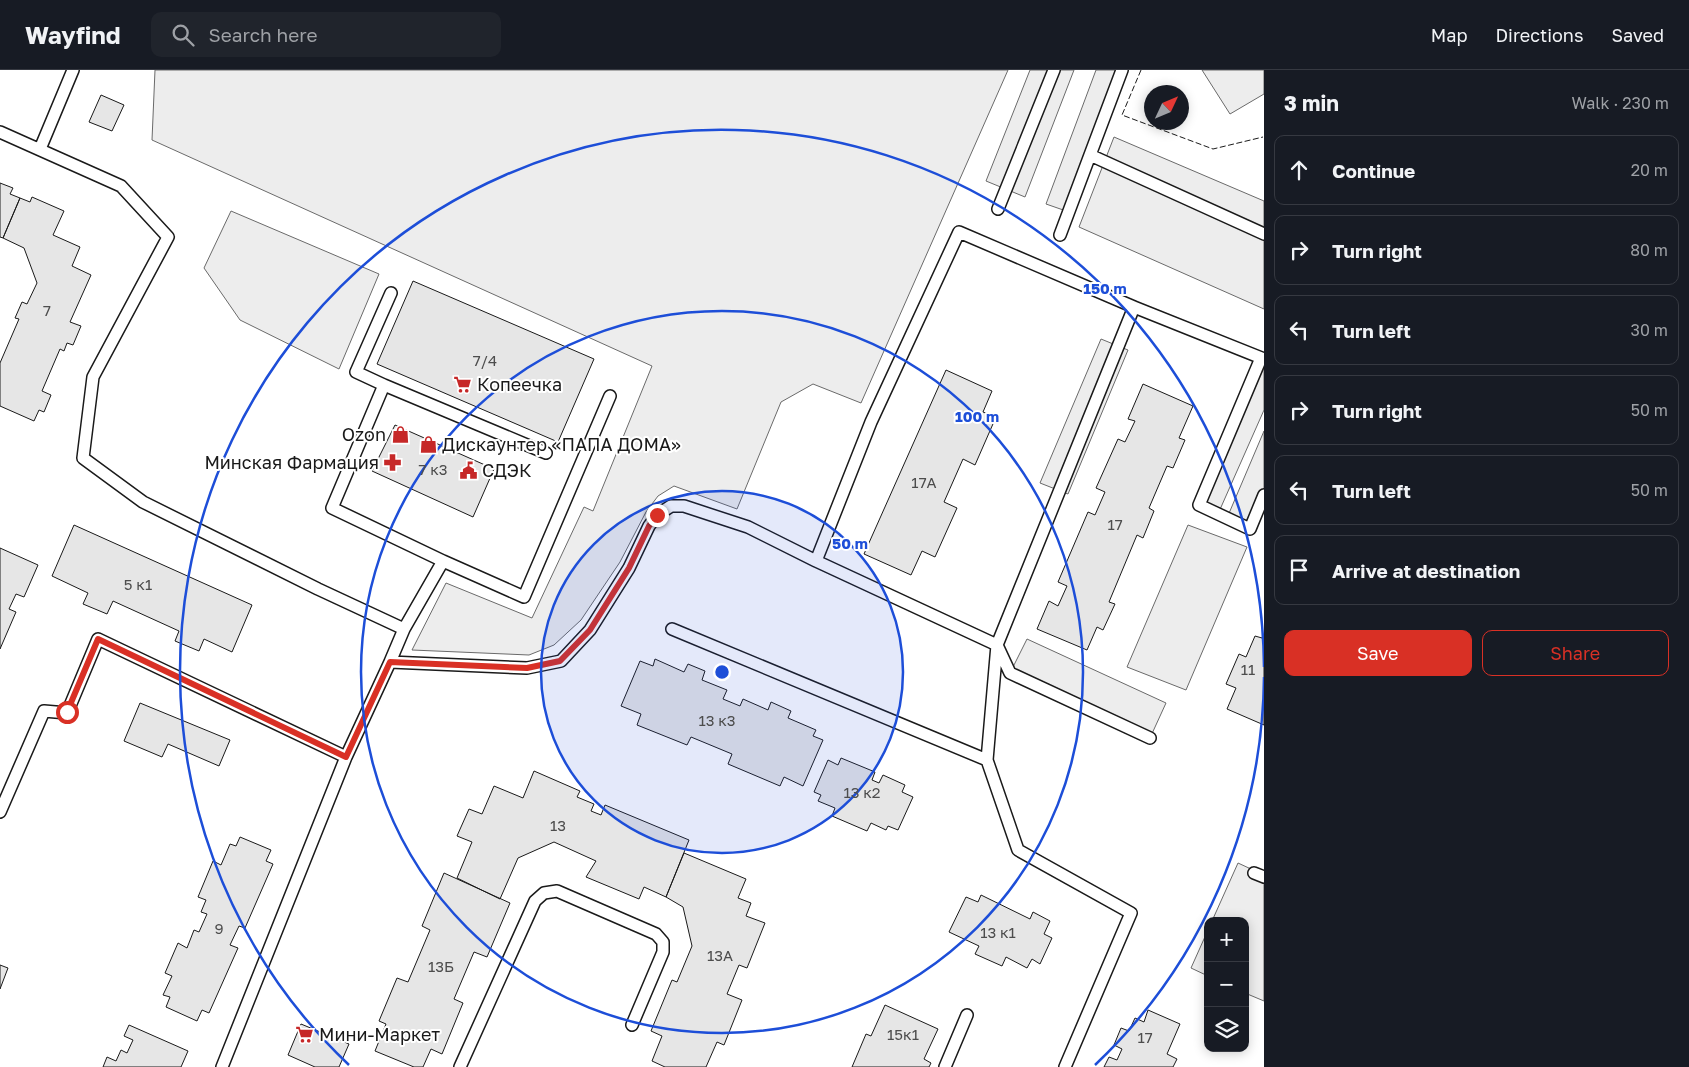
<!DOCTYPE html>
<html lang="en">
<head>
<meta charset="utf-8">
<style>
  body { margin:0; font-family:"Golos Text",sans-serif; background:#20242c; color:#f1f3f6 }
  .controls { position:absolute; right:15px; bottom:15px; display:grid; overflow:hidden; border-radius:10px; box-shadow:0 2px 12px #0003 }
  .controls button { width:45px; height:45px; display:grid; place-items:center; padding:0; border:0; border-bottom:1px solid #363941; background:#171b24; color:#f1f3f6; font:25px sans-serif }
  .compass { position:absolute; left:1144px; top:15px; width:45px; height:45px; border-radius:50%; background:#171b24; box-shadow:0 2px 12px #0003; rotate:46deg }
  .stop { position:absolute; width:15px; height:15px; margin:-11px; border:4px solid #d93025; border-radius:50%; background:#fff }
  .stop.end { background:#d93025; border-color:#fff; box-shadow:0 1px 5px #0008 }
  .list { margin:0; padding:0; list-style:none }
  h2 { display:flex; justify-content:space-between; align-items:center; height:65px; margin:0; padding:0 20px; font-size:21px }
  h2 small { font-size:16px; font-weight:400; color:#9ea1a6 }
  .list li { display:grid; grid-template-columns:32px 1fr auto; gap:15px; align-items:center; box-sizing:border-box; height:70px; margin:0 10px 10px; padding:0 10px; border:1px solid #363941; border-radius:10px }
  .list b { display:block; font-size:19px; white-space:nowrap }
  .list em { font-size:16px; font-style:normal; color:#9ea1a6 }
  .actions { display:flex; gap:10px; padding:15px 20px }
  .actions a { flex:1; padding:11px 0; border:1px solid #d93025; border-radius:10px; text-align:center; font-size:18px; color:#d93025 }
  .actions .main { background:#d93025; color:#fff }
  .icon { flex:none; width:28px; height:28px; fill:none; stroke:currentColor; stroke-width:2; stroke-linecap:round; stroke-linejoin:round }
  .map { position:relative; flex:none; width:1264px; height:997px; overflow:hidden }
  header { display:flex; align-items:center; gap:30px; box-sizing:border-box; height:70px; padding:0 25px; background:#171b24; border-bottom:1px solid #363941 }
  header strong { font-size:24px }
  nav { display:flex; gap:28px; margin-inline-start:auto; font-size:18px }
  .search { width:350px; height:45px; background:#20242c; display:flex; align-items:center; gap:12px; box-sizing:border-box; padding:0 18px; border-radius:10px; color:#9ea1a6; font-size:19px }
  main { display:flex }
  aside { flex:1; background:#171b24 }
  .map>svg:first-child { display:block }
</style>
</head>
<body>
<header>
<strong>Wayfind</strong>
<div class="search"><svg class="icon" aria-label="search" viewBox="0 0 24 24"><circle cx="10" cy="10" r="6"/><path d="M15 15l6 6"/></svg>Search here</div>
<nav><a>Map</a><a>Directions</a><a>Saved</a></nav>
</header>
<main>
<div class="map">
<svg width="1264" height="997" viewBox="0 0 1264 997">
  <rect width="100%" height="100%" fill="#fff"/>
  <path fill="#ededed" stroke="#6a6a6a" d="M155,0h853l-147,333 -48,-19 -32,18 -44,107 -63,-23 -16,10 -12,16 -26,50 -39,58 -27,25 -25,10 -117,-5 34,-67 86,35 52,-111 9,4 59,-145 -500,-226z
    M1030,0h44l-49,127 -39,-16z
    M1096,0h26l-53,142 -23,-8z
    M1202,0h62v24l-34,20z
    M1114,67l150,64v108l-185,-82z
    M231,141l148,63 -40,95 -99,-49 -36,-52z
    M1101,269l27,11 -60,144 -28,-11z
    M1264,289v51l-46,104 -19,-9z
    M1264,361v64l-14,34 -23,-11z
    M1188,455l59,22 -61,143 -59,-23z
    M1027,569l139,64 -16,35 -140,-65z
    M1238,793l26,12v126l-19,-8v-72h-33z
    M1208,860v46l-17,-8z"/>
  <path fill="#e6e6e6" stroke="#1a1a1a" d="M101,25l23,10 -12,26 -23,-9z
    M0,113l13,5 -3,6 10,4 -17,40 -3,-1z
    M32,127l32,14 -11,24 27,12 -8,19 19,9 -21,47 11,4 -8,19 -6,-2 -3,8 -4,-2 -18,42 9,4 -7,17 -5,-2 -5,11 -34,-15v-43l19,-44 -4,-1 7,-16 5,2 10,-21 -13,-35 -21,-10 17,-40 10,4z
    M413,211l181,78 -36,83 -181,-78z
    M946,300l46,21 -9,21 13,5 -21,48 -12,-6 -19,43 13,6 -22,49 -13,-6 -11,24 -47,-21z
    M1143,314l50,22 -14,32 6,2 -12,28 -6,-2 -18,42 5,3 -11,27 -6,-3 -28,67 6,2 -12,26 -6,-3 -10,23 -50,-21 12,-28 9,5 9,-20 -9,-4 30,-70 7,3 10,-23 -9,-4 22,-49 7,3 10,-21 -7,-2z
    M395,355l99,44 -21,48 -101,-46z
    M74,455l178,80 -20,47 -28,-13 -5,12 -24,-10 4,-10 -66,-30 -6,13 -24,-10 5,-11 -36,-17z
    M0,478l38,17 -14,32 -8,-3 -7,15 7,3 -16,37z
    M1264,564v91l-37,-16 9,-21 -10,-4 13,-30 7,3 9,-21 7,2z
    M655,589l29,13 4,-8 17,7 -3,9 25,10 -4,9 17,7 3,-7 25,11 3,-8 20,9 -3,7 28,12 -3,6 10,4 -20,46 -19,-9 -4,9 -52,-22 4,-10 -41,-17 -4,8 -50,-20 4,-11 -20,-8 19,-45 13,5z
    M140,633l90,37 -11,26 -51,-22 -6,13 -38,-16z
    M841,688l34,14 -3,8 7,3 4,-8 22,10 -3,7 11,5 -15,33 -10,-4 -2,4 -15,-7 -4,8 -35,-15 3,-8 -17,-7 3,-6 -7,-3 14,-32 10,5z
    M534,701l46,20 -3,6 17,7 -3,7 10,4 4,-10 84,35 -23,57 -22,-10 -5,12 -53,-22 10,-16 -42,-19 -36,16 -18,41 -43,-21 15,-36 -15,-6 12,-27 13,5 12,-28 29,12z
    M240,767l31,13 -5,11 7,3 -28,64 -6,-2 -9,19 8,3 -29,65 -7,-3 -5,11 -31,-14 4,-10 -7,-2 9,-19 -7,-3 13,-30 9,5 7,-18 5,2 8,-18 -6,-2 5,-12 -8,-3 15,-36 8,4 9,-21 6,2z
    M684,783l62,26 -8,19 13,5 -5,13 19,7 -18,45 -8,-3 -12,29 15,6 -18,45 -7,-3 -11,25h-41l-13,-6 10,-25 -11,-5 21,-51 5,2 15,-36 -9,-39 -17,-10z
    M444,803l66,30 -23,54 -13,-5 -20,47 9,4 -21,51 -11,-5 -8,18h-9l-39,-16 11,-27 -7,-3 18,-43 11,4 22,-52 -8,-4z
    M981,825l49,24 3,-7 17,9 -6,13 8,4 -12,26 -8,-5 -5,9 -21,-11 -4,9 -27,-12 4,-8 -30,-14 17,-35 12,5z
    M0,895l8,3 -8,21z
    M885,935l53,24 -14,30 7,4 -2,4h-77l14,-33 5,2z
    M1148,940l32,14 -13,30 10,5 -4,8h-69l5,-10 8,3 5,-11 -8,-4 7,-17 8,3 6,-13 9,4z
    M301,954l48,20 -10,23h-24l-27,-12z
    M129,955l59,26 -7,16h-78l4,-10 9,4 5,-11 6,3 6,-13 -9,-4z"/>
  <g fill="none" stroke-linecap="round" stroke-linejoin="round">
    <defs>
      <path id="lane" d="M1122,0l-32,85 174,79
        M0,62l121,54 47,51 -75,140 -10,81 60,44 175,87 86,40
        M40,79l33,-79
        M998,139l56,-139
        M1060,165l30,-80
        M1261,288l-62,147 51,24 14,-34
        M384,315l-28,-13 35,-79
        M443,491l81,36 86,-201
        M816,491l55,-139 88,-190 175,75
        M672,559l315,131 31,90 113,63 -66,154
        M390,592l137,6 34,-7 29,-31 39,-62 20,-42 8,-11 14,-9h13l64,21 68,34 181,84 -10,115
        M1150,668l-140,-65 -13,-28 137,-338 130,52
        M0,742l44,-101 23,2 31,-74 248,118
        M1254,803l10,4
        M222,997l124,-310 44,-95 14,-33 39,-68 -111,-53 52,-123 162,68
        M460,997l75,-166 9,-8 13,-2 99,43 7,8v10l-31,73
        M945,997l22,-52"/>
    </defs>
    <use href="#lane" stroke="#1a1a1a" stroke-width="14"/>
    <use href="#lane" stroke="#fff" stroke-width="11"/>
    <path stroke="#1a1a1a" stroke-width="1" stroke-dasharray="6 2.5" stroke-linecap="butt" d="M1141,0l-19,45 91,34 50,-12"/>
  </g>
  <g fill="none" stroke-linecap="round" stroke-linejoin="round">
    <path stroke="#d93025" stroke-width="6" d="M67,642l31,-73 248,118 44,-95 137,6 33,-7 30,-31 39,-62 20,-42 8,-11"/>
  </g>
  <circle cx="722" cy="602" r="181" fill="#1d4ed8" fill-opacity=".12"/>
  <g fill="none" stroke="#1d4ed8" stroke-width="2.5">
    <circle cx="722" cy="602" r="181"/>
    <circle cx="722" cy="602" r="361"/>
    <path d="M1264 607A542 542 0 0 1 1095 995M349 995A542 542 0 1 1 1264 597"/>
  </g>
  <defs>
    <symbol id="supermarket-bare" viewBox="-9 -9 18 18"><path d="M-6-5.5h2.5l.6 2H6L4.5 2H-2.5L-4.4-4H-6ZM-1.5 3.2a1.3 1.3 0 1 0 .1 0ZM3 3.2a1.3 1.3 0 1 0 .1 0Z" fill="#c62828" stroke="#fff" stroke-width="2.5" paint-order="stroke"/></symbol>
    <symbol id="shop-bare" viewBox="-9 -9 18 18"><path d="M-5-2.5h2.3a2.7 3.5 0 0 1 5.4 0H5L5.5 6h-11ZM-1.5-2.5h3a1.5 2.3 0 0 0-3 0Z" fill="#c62828" stroke="#fff" stroke-width="2.5" paint-order="stroke"/></symbol>
    <symbol id="pharmacy-bare" viewBox="-9 -9 18 18"><path d="M-2-6h4v4h4v4h-4v4h-4v-4h-4v-4h4Z" fill="#c62828" stroke="#fff" stroke-width="2.5" paint-order="stroke"/></symbol>
    <symbol id="civic-bare" viewBox="-9 -9 18 18"><path d="M-.6-6.5H3V-4.5H.6V-3L4-1V1h2V6H-6V1h2V-1L-.6-3ZM-1.2 2.5V6h2.4V2.5Z" fill="#c62828" stroke="#fff" stroke-width="2.5" paint-order="stroke"/></symbol>
  </defs>
  <g fill-rule="evenodd">
    <use href="#supermarket-bare" x="450" y="302" width="25" height="25"/>
    <use href="#shop-bare" x="388" y="352" width="25" height="25"/>
    <use href="#shop-bare" x="416" y="362" width="25" height="25"/>
    <use href="#pharmacy-bare" x="380" y="380" width="25" height="25"/>
    <use href="#civic-bare" x="456" y="388" width="25" height="25"/>
    <use href="#supermarket-bare" x="292" y="952" width="25" height="25"/>
  </g>
  <g text-anchor="middle" stroke-width="4" stroke-linejoin="round" paint-order="stroke">
    <g font-size="15" fill="#4d4d4d">
      <text x="47" y="246">7</text>
      <text x="485" y="296">7/4</text>
      <text x="433" y="405">7 к3</text>
      <text x="924" y="418">17А</text>
      <text x="1115" y="460">17</text>
      <text x="138" y="520">5 к1</text>
      <text x="1248" y="605">11</text>
      <text x="717" y="656">13 к3</text>
      <text x="862" y="728">13 к2</text>
      <text x="558" y="761">13</text>
      <text x="219" y="864">9</text>
      <text x="998" y="868">13 к1</text>
      <text x="720" y="891">13А</text>
      <text x="441" y="902">13Б</text>
      <text x="903" y="970">15к1</text>
      <text x="1145" y="973">17</text>
    </g>
    <g font-size="18" fill="#1a1a1a" stroke="#fff" text-anchor="start">
      <text x="477" y="321">Копеечка</text>
      <text x="386" y="371" text-anchor="end">Ozon</text>
      <text x="442" y="381">Дискаунтер «ПАПА ДОМА»</text>
      <text x="379" y="399" text-anchor="end">Минская Фармация</text>
      <text x="482" y="407">СДЭК</text>
      <text x="319" y="971">Мини-Маркет</text>
    </g>
  </g>
  <circle cx="722" cy="602" r="8" fill="#1d4ed8" stroke="#fff" stroke-width="2.5"/>
  <g font-size="15" text-anchor="middle" font-weight="bold" fill="#1d4ed8" stroke="#fff" stroke-width="4" stroke-linejoin="round" paint-order="stroke">
    <text x="1105" y="224">150 m</text>
    <text x="977" y="352">100 m</text>
    <text x="850" y="479">50 m</text>
  </g>
</svg>
<div class="controls">
<button>+</button>
<button>−</button>
<button><svg class="icon" aria-label="layers" viewBox="0 0 24 24"><path d="M12 4l9 5-9 5-9-5zM3 14l9 5 9-5"/></svg></button>
</div>
<svg class="compass" viewBox="-18 -18 36 36"><path d="M0-13l5 13h-10z" fill="#e53935"/><path d="M0 13l5-13h-10z" fill="#9ea1a6"/></svg>
<div class="stop" style="left:67px;top:642px"></div>
<div class="stop end" style="left:657px;top:445px"></div>
</div>
<aside>
<h2>3 min<small>Walk · 230 m</small></h2>
<ul class="list">
<li><svg class="icon" aria-label="ahead" viewBox="0 0 24 24"><path d="M12 20V5M6 11l6-6 6 6"/></svg><div><b>Continue</b></div><em>20 m</em></li>
<li><svg class="icon" aria-label="right" viewBox="0 0 24 24"><path d="M7 20v-9h11M14 6l5 5-5 5"/></svg><div><b>Turn right</b></div><em>80 m</em></li>
<li><svg class="icon" aria-label="left" viewBox="0 0 24 24"><path d="M17 20v-9H6M10 6l-5 5 5 5"/></svg><div><b>Turn left</b></div><em>30 m</em></li>
<li><svg class="icon" aria-label="right" viewBox="0 0 24 24"><path d="M7 20v-9h11M14 6l5 5-5 5"/></svg><div><b>Turn right</b></div><em>50 m</em></li>
<li><svg class="icon" aria-label="left" viewBox="0 0 24 24"><path d="M17 20v-9H6M10 6l-5 5 5 5"/></svg><div><b>Turn left</b></div><em>50 m</em></li>
<li><svg class="icon" aria-label="arrive" viewBox="0 0 24 24"><path d="M6 21V4h12l-3 4 3 4H6"/></svg><div><b>Arrive at destination</b></div></li>
</ul>
<div class="actions"><a class="main">Save</a><a>Share</a></div>
</aside>
</main>
</body>
</html>
